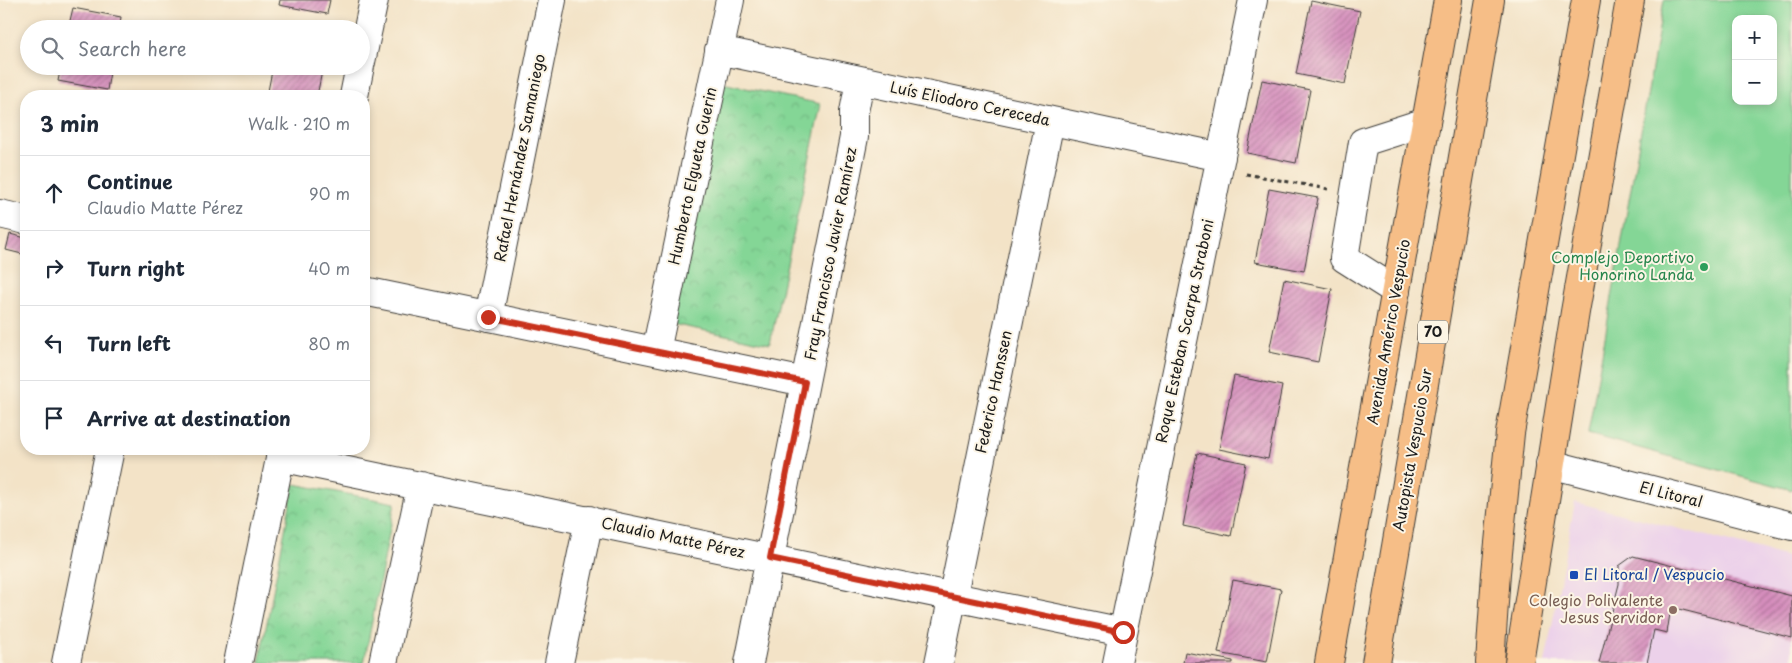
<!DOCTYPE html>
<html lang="en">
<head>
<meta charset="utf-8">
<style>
  body { margin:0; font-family:"Playpen Sans",sans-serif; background:#f2f2f3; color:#1f2937 }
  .controls { position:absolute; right:15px; top:15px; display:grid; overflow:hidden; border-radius:10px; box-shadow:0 2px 8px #0003 }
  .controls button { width:45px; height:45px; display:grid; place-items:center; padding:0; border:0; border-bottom:1px solid #e0e1e3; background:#fff; color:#1f2937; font:25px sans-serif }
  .stop { position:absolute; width:15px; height:15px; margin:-11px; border:4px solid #c8321e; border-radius:50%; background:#fff }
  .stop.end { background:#c8321e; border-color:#fff; box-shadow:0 1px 5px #0008 }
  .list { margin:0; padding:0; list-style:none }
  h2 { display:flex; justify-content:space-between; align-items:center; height:65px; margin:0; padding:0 20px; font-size:21px }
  h2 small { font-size:16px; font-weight:400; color:#747a83 }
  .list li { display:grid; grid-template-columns:32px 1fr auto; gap:15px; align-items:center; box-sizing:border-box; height:75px; padding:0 20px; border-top:1px solid #e0e1e3 }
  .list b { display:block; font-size:19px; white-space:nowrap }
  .list p { margin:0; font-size:16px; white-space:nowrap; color:#747a83 }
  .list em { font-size:16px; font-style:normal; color:#747a83 }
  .icon { flex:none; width:28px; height:28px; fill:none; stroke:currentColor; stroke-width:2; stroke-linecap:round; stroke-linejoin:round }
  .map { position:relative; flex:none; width:1792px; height:663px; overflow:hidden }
  .search { position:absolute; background:#fff; box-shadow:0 2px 8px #0003; left:20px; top:20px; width:350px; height:55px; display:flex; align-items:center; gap:12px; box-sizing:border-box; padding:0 18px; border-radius:28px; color:#747a83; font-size:19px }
  .panel { position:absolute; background:#fff; box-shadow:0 2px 8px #0003; left:20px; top:90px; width:350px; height:365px; border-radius:20px }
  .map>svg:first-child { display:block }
</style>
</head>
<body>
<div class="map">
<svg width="1792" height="663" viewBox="0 0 1792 663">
  <defs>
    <pattern id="park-crowns" width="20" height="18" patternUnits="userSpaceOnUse" patternTransform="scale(1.25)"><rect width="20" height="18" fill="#84d696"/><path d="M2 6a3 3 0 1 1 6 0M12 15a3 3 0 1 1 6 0" fill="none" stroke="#71b781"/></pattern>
    <pattern id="building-hatch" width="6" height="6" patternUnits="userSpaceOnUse" patternTransform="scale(1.25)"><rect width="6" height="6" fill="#d68ebd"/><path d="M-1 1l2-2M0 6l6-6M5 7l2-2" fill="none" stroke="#ad7399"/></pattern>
  </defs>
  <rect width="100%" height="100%" fill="#fcf5e5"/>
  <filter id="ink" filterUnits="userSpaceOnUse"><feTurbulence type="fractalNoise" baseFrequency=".02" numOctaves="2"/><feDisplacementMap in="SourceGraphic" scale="10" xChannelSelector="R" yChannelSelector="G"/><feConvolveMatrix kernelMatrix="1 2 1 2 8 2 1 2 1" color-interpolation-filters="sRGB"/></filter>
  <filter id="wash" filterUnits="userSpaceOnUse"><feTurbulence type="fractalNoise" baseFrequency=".0096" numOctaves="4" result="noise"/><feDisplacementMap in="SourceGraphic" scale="20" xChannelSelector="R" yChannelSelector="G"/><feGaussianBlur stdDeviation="1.12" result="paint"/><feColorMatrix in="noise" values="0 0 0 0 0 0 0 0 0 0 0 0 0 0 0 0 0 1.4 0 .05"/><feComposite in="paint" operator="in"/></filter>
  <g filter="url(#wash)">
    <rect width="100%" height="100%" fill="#f3e3c7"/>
    <path fill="#ecd1ea" d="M1575,502l217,56v105h-247z"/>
    <path fill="#84d696" stroke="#507959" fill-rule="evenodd" d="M1664,0h128v490l-204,-56zM1736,19h37v82h-37z"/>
    <path fill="url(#park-crowns)" stroke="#507959" d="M722,83l99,21 -51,240 -98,-20z
      M294,484l101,19 -31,160h-105z"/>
    <g id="blocks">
      <path fill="url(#building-hatch)" d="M280,0h50l-3,14 -48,-9z
        M1311,1l49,10 -15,73 -49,-10z
        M73,8l48,9 -2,12h-51z
        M61,66h50l-4,24 -49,-9z
        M273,66h50l-6,30h-50z
        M1262,80l48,10 -14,73 -49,-10z
        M1269,189l49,9 -14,73 -49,-9z
        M10,234l16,4v17l-20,-5z
        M1284,279l48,10 -14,73 -49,-10z
        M1234,376l48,10 -14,73 -49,-10z
        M1197,453l49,10 -15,73 -48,-10z
        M1633,556l159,40v42l-121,-31 -4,26 -13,-3 -7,33h-48l20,-79v-18z
        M1233,580l48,9 -14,73 -49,-9z
        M1185,652l48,9v2h-50z"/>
    </g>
  </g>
  <g filter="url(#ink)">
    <use href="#blocks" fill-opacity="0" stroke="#3c3a36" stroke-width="1"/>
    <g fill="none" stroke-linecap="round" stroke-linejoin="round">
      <defs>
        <path id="minor" d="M719,50l502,107
          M361,62l13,-62
          M354,96l6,-30
          M0,214l26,6
          M364,291l441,91
          M1396,291l-52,-33 19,-116 63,-20
          M488,317l64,-317
          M656,351l74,-351
          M280,457l843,175
          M1550,464l242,62
          M66,663l44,-214
          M238,663l44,-214
          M383,663l38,-177
          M559,663l30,-143
          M749,663l105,-526v-25l6,-31
          M939,663l111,-542
          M1117,663l136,-663"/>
        <path id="major" d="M1329,663l119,-663
          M1519,663l56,-351 55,-312"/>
        <path id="highway" d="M1376,663l114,-663
          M1490,663l6,-90 14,-140 76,-433"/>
      </defs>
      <use href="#minor" stroke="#3c3a36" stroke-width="30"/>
      <use href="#major" stroke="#3c3a36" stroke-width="30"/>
      <use href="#highway" stroke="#3c3a36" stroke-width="30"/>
      <path stroke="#3c3a36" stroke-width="3" stroke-dasharray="4 4" stroke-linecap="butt" d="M1246,174l82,15"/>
      <use href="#minor" stroke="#fff" stroke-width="28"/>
      <use href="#major" stroke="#f6be87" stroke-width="28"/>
      <use href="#highway" stroke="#f6be87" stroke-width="28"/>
    </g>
  </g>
  <g fill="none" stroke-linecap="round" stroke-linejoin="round" filter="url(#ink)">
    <path stroke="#c8321e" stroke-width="6" d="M488,317l317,65 -35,176 353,74"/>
  </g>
  <circle fill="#2e9e5b" stroke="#fcf5e5" stroke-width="2" cx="1704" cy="267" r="5"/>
  <rect fill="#1a4fb4" stroke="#fcf5e5" stroke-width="2" x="1569" y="570" width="10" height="10" rx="2.5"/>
  <circle fill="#8d6e63" stroke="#fcf5e5" stroke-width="2" cx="1673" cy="610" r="5"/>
  <g text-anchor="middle" stroke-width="4" stroke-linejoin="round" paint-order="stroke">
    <rect fill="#fcf5e5" stroke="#5f5d58" stroke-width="1" x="1418" y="320.5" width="30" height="23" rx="4"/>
    <g font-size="14" font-weight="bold" fill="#1c1c1c">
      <text x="1433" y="337">70</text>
    </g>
    <g font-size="15" fill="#1c1c1c" stroke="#fcf5e5">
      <text transform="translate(970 104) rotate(12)" y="5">Luís Eliodoro Cereceda</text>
      <text transform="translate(520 158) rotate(-79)" y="5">Rafael Hernández Samaniego</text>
      <text transform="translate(693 176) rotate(-78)" y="5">Humberto Elgueta Guerin</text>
      <text transform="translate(831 254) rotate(-79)" y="5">Fray Francisco Javier Ramírez</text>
      <text transform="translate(1185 331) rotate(-78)" y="5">Roque Esteban Scarpa Straboni</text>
      <text transform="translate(1389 332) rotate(-80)" y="5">Avenida Américo Vespucio</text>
      <text transform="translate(994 392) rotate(-78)" y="5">Federico Hanssen</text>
      <text transform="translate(1413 450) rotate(-80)" y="5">Autopista Vespucio Sur</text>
      <text transform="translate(1671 495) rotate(14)" y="5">El Litoral</text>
      <text transform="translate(673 538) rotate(12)" y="5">Claudio Matte Pérez</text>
    </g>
    <g font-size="15" fill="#27864d" stroke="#fcf5e5" text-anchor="end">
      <text x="1694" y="263">Complejo Deportivo<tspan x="1694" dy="17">Honorino Landa</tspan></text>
    </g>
    <g font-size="15" fill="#164399" stroke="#fcf5e5" text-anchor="start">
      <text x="1584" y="580">El Litoral / Vespucio</text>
    </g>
    <g font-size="15" fill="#785e54" stroke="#fcf5e5" text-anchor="end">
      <text x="1663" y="606">Colegio Polivalente<tspan x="1663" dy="17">Jesus Servidor</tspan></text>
    </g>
  </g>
</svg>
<div class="controls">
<button>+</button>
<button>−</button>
</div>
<div class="stop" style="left:1123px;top:632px"></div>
<div class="stop end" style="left:488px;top:317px"></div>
<div class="search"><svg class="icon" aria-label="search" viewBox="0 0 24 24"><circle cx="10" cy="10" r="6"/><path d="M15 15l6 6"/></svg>Search here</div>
<section class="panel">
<h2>3 min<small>Walk · 210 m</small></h2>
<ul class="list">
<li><svg class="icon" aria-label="ahead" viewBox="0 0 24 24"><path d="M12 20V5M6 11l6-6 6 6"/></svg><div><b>Continue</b><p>Claudio Matte Pérez</p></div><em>90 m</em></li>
<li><svg class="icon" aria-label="right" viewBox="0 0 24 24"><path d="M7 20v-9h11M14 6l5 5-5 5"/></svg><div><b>Turn right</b></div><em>40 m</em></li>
<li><svg class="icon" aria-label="left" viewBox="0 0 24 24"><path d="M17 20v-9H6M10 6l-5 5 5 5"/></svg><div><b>Turn left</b></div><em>80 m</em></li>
<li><svg class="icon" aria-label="arrive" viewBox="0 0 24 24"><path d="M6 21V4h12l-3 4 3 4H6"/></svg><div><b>Arrive at destination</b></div></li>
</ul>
</section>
</div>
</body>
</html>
